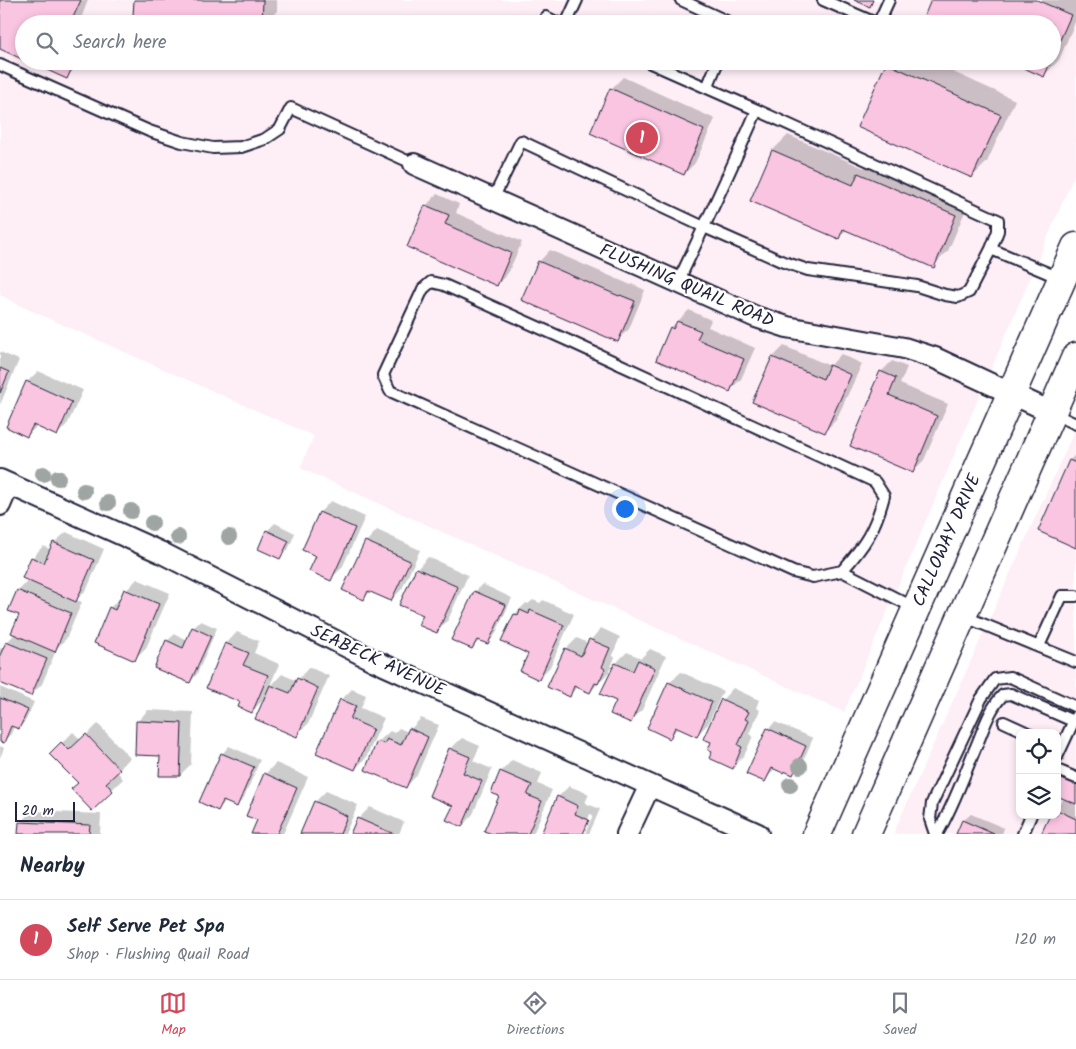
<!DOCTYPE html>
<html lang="en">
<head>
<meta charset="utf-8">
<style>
  body { margin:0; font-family:Kalam,sans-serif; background:#f6f6f7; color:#1f2937 }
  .controls { position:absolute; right:15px; bottom:15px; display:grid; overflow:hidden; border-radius:10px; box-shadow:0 2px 8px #0003 }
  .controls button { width:45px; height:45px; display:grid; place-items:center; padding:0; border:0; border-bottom:1px solid #e0e1e3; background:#fff; color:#1f2937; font:25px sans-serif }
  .scale { position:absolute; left:15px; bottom:12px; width:60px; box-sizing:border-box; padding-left:5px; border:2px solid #22223b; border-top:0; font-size:14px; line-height:18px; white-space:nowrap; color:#22223b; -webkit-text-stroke:4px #fff; paint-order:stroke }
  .you { position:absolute; left:624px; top:508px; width:18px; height:18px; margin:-12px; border:4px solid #fff; border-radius:50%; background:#1a73e8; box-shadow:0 0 0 8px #1a73e833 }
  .badge { display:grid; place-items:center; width:32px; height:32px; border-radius:50%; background:#d1495b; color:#fff; font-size:16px; font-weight:700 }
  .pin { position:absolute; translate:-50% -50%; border:2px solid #fff; box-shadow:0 1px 5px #0006 }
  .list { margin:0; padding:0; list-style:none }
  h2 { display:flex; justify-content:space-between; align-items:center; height:65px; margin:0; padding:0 20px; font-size:21px }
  h2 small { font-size:16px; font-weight:400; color:#747a83 }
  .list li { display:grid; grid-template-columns:32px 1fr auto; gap:15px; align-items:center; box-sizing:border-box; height:80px; padding:0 20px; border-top:1px solid #e0e1e3 }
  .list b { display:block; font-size:19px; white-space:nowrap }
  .list p { margin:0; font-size:16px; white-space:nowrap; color:#747a83 }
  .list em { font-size:16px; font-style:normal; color:#747a83 }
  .icon { flex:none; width:28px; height:28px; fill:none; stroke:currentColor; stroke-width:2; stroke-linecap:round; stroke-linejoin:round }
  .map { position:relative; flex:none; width:1076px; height:834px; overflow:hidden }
  .search { position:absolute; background:#fff; box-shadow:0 2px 8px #0003; left:15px; right:15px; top:15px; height:55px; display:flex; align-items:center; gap:12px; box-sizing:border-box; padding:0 18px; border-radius:28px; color:#747a83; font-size:19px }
  .sheet { height:145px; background:#fff }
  nav { display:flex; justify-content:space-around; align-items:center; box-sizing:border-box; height:70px; border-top:1px solid #e0e1e3; background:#fff; font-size:14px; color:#747a83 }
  nav a { display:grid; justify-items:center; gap:2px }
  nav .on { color:#d1495b }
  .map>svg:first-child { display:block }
</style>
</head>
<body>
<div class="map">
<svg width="1076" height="834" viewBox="0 0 1076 834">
  <rect width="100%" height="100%" fill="#fff"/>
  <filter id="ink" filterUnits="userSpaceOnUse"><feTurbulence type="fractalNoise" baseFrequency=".02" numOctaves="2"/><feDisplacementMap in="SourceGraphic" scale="10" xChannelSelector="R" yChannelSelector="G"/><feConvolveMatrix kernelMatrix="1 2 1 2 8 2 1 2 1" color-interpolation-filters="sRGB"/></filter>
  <g filter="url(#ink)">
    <path fill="#feeef6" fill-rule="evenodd" d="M0,0h1076v171l-232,541 -544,-244 14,-32 -291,-129 -23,-12zM24,24h1028v37h-1028z
      M1076,427v407h-183zM1020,733h37v82h-37z"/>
    <path fill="#0003" d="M0,0h88l-9,24h-55l-24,23z
      M135,0h142v11l-13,13h-26z
      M932,0h144v20l-17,40 -15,15 -33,-14h41v-37z
      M30,61h52l-16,17z
      M889,61h40l86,39 -28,62 -15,15 -85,-113z
      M623,77l92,42 -20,44 -11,11 -73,-85z
      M788,135l76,33 10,-10 96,42 -22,51 -15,15 -86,-37 -9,9 -86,-38 21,-50z
      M437,194l22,10 -3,9 66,29 -14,31 -11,12 -71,-79z
      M550,250l81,35 1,-1 13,6 -16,39 -12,11 -78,-78z
      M689,310l22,10 -3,7 47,21 -14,31 -11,11 -72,-30 13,-32z
      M784,346l46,20 11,-12 21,10 -26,56 -12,12 -70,-31 19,-44z
      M0,352l19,8 -19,45z
      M892,361l15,6 -7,17 48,20 -24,56 -12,12 -37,-83 6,-17z
      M38,371l45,19 -15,33 -11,12 -20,-9 -10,10v-54z
      M1076,454v92l-6,-86z
      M331,501l34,16 -23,51 -12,11 -12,-23 -15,-7 17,-37z
      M275,523l20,10 -7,17 -8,7 -13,-26z
      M377,530l43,20 -18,39 -11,11 -20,-9 -7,7 2,-56z
      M66,532l38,17 -17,40 -11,11 6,2 -16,37 -9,9 -15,36 -11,11 -31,-14v-33l4,2 3,-8 8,-8 5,-19 -2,-24 11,-11 3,-22 11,-12 9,4 2,-7z
      M428,557l40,18 -20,45 -12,12 -12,-17 -7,-46z
      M137,579l33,14 -24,55 -12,11 -24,-51z
      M482,584l30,14 -17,37 -7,8 -8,-3 -8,8 3,-56z
      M533,600l7,3 3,-3 31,14 -24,53 -11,11 -24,-64 11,-11 2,1z
      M201,621l16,7 -20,46 -7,8 -23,-41 8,-7 13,6 5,-12z
      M601,628l19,9 -8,19 3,1 -6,15 -19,20 -12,-5 -9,8 -3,-46 11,-11 11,5z
      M237,632l22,9 -5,12 25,11 -10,24 13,-14 15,7 12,-14 20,9 -21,48 -12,11 -31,-37 -13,13 -11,-10 -15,-57z
      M650,649l16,7 -24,54 -12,11 -12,-20 -16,-7 14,-31 11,-11 14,6z
      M681,672l42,19 -15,33 -11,11 -18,-8 -9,10 -1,-54z
      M0,687l34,15 -8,18 -7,8 -5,-2 -3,8 -8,8 -3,-2z
      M733,688l26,12 -3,8 4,2 -11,24 4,2 -9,20 -12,11 -19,-16 -1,-9 10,-42z
      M352,689l14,6 -5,13 23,10 -18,40 -11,11 -14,-69z
      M148,710l45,2 -2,52 -11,11 -19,-20 -24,-33z
      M421,718l18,7 -22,50 -11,12 -28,-45 12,-11 4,2 5,-5 9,4z
      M775,722l38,16 -12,28 -8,7 -18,-5 -10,13 3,-52z
      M98,724l32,34 -13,13 6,8 -31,30 -13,-26 -28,-29 22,-22 8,8z
      M462,738l18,8 -7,15 19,8 -19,45 -11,12 -12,-77z
      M0,746l4,2 -4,10z
      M229,746l31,14 -16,38 -8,8 -10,-5 -8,8 4,-55z
      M512,760l30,13 -4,11 14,6 -19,44h-38l6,-38v-24z
      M276,763l32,14 -25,57h-31l6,-14 7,-46z
      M1069,768l7,3v63h-33l14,-19v-9l8,-8 -4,-23z
      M569,786l20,8 -4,9 15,6 -11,25h-4l8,-19 -3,-1 -8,20h-40l16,-37z
      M326,791l32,14 -13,29h-44l14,-32z
      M370,807l34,15 -5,12h-47l7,-16z
      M32,811l69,3 -1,20h-80v-11z
      M971,814l33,14 -2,6h-44l5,-13z"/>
    <path fill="#fac5e1" stroke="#22223b" d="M0,0h81l-11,24h-46v36l-24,-11z
      M134,0h129l-1,24h-39l-90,-8z
      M854,0h19l-3,7z
      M931,0h106l34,15 -19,43v-34h-131z
      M27,61h48l-8,18z
      M1008,61h43l-7,16z
      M886,63l115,52 -29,63 -115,-51z
      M610,88l94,42 -20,45 -94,-42z
      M772,150l81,35 5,-12 98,42 -22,53 -91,-39 -4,10 -89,-38z
      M425,205l24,10 -4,9 66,29 -14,33 -90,-39z
      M538,261l81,35 1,-1 15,6 -17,41 -97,-42z
      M677,321l24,10 -4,8 47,20 -14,33 -74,-32 14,-33 3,2z
      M772,357l51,22 6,-14 22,10 -26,58 -73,-31z
      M0,368l9,4 -9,21z
      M880,371l16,7 -7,17 48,21 -24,57 -63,-27 24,-56 -2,-1z
      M26,381l46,21 -15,34 -24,-11 -6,12 -21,-10z
      M1069,460l7,3v85l-38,-17z
      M319,512l36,16 -24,53 -22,-10 7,-15 -14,-6z
      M266,530l23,11 -9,18 -22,-10z
      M365,541l45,20 -19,40 -23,-10 -4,9 -22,-10z
      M53,542l41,18 -18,42 -54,-24 9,-21 13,6z
      M416,568l42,19 -21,46 -19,-8 5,-10 -24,-10z
      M124,589l35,15 -24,57 -41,-18 15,-36 6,3z
      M17,590l54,23 -16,39 -44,-19 8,-18 -11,-4z
      M474,591l32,14 -18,39 -11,-4 -5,9 -21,-9z
      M520,610l9,4 1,-4 34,15 -25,55 -19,-9 8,-17 -27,-13 13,-27 4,1z
      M192,627l19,9 -21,47 -36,-15 12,-28 17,8z
      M589,639l21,9 -8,19 3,2 -7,15 -3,-1 -5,10 -16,-7 -4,11 -23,-10 18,-39 16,8z
      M6,642l41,17 -16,37 -31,-13v-28z
      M225,643l24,10 -6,12 25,10 -16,38 -14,-6 2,-5 -34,-14z
      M638,660l17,8 -24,55 -21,-9 6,-13 -16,-7 15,-31 18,8z
      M297,678l21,10 -21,49 -42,-18 15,-34 20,8z
      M668,682l44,20 -15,35 -22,-10 -5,12 -23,-11z
      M0,698l28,12 -9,19 -8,-3 -7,17 -4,-1z
      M340,699l16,7 -6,13 23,10 -18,41 -39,-17z
      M721,699l28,13 -4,7 4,2 -11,24 4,2 -9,22 -24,-11 3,-6 -4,-2 3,-8 -8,-3z
      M136,721l46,2 -2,53h-21l1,-20 -25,-1z
      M409,728l19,9 -22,51 -41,-18 12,-29 7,3 3,-5 14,6z
      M767,728l39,18 -13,29 -9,-4 -1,2 -11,-5 -7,14 -19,-8z
      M86,734l34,36 -14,13 7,8 -21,20 -21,-22 7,-6 -29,-29 12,-12 8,8z
      M449,748l21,9 -7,16 19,8 -20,46 -16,-7 7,-14 -24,-10z
      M221,753l33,14 -17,40 -14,-6 -5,10 -19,-9z
      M500,771l32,14 -5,10 15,6 -14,33h-36l-8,-3 15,-35 -8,-3z
      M264,773l33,15 -20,46h-26l6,-14 -11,-4z
      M1060,774l16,8v22l-19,-8v-15z
      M557,796l21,10 -3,8 14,6 -6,14h-42z
      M314,801l33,15 -7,18h-40z
      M1057,810l19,9v15h-35l9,-19h7z
      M357,818l37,16h-44z
      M962,820l32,14h-38z
      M19,822l71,3 -1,9h-71z"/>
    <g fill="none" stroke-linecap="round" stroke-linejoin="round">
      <defs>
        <path id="lane" d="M681,0l52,24
          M823,0l55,24
          M546,17l14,7
          M566,24l11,-24
          M878,24l11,-24
          M646,61l111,49
          M0,65l149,66 33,11 31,6 28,-1 24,-8 15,-10 11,-21 123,56
          M707,88l11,-27
          M493,199l28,-58 183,86 77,34 27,9 109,16 28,9 13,2 11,-5 22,-43 7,-18v-11l-241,-110c-25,58 -52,115 -79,172
          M991,249l71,30
          M1052,413l24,11
          M842,571l-29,6 -20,-5 -403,-181 -7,-16 40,-86 8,-7 13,3 125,56 306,141 9,14c-9,34 -19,49 -42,75l73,37
          M963,616l113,46
          M1039,646l23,-50h14
          M1004,722l24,11
          M1057,757l19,-41
          M1057,770l19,8
          M935,834l-5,-15 2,-16 49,-104 14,-20 15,-2 66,30
          M937,834c16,-27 26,-56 38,-85 8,-18 14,-40 28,-54l8,-1 62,27
          M1023,834l8,-19"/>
        <path id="street" d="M414,164l342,153 31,10 117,21 31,10 116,54
          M0,480l160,72 215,109 383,173
          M0,505l9,-21
          M627,834l23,-49"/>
        <path id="secondary" d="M817,834l259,-587
          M866,834l210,-477"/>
      </defs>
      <use href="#lane" stroke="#22223b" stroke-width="14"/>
      <use href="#street" stroke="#22223b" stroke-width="24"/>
      <use href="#secondary" stroke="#22223b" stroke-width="31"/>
      <use href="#lane" stroke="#fff" stroke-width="10"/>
      <use href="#street" stroke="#fff" stroke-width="20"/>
      <use href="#secondary" stroke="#fff" stroke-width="28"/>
    </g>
    <g fill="#9fa5a3">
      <circle cx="43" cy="474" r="8"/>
      <circle cx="58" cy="478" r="8"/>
      <circle cx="84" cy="491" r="8"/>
      <circle cx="108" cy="503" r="8"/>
      <circle cx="131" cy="511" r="8"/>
      <circle cx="152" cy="523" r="8"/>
      <circle cx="178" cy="537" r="8"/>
      <circle cx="229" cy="537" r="8"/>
      <circle cx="800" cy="766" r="8"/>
      <circle cx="790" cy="785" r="8"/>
    </g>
  </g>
  <g text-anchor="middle" stroke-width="4.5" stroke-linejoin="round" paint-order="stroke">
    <g font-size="18" fill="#22223b" stroke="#fff">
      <text transform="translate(687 285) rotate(23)" y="6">FLUSHING QUAIL ROAD</text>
      <text transform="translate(946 540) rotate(-66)" y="6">CALLOWAY DRIVE</text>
      <text transform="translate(378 660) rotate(25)" y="6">SEABECK AVENUE</text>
    </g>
  </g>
</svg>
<div class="controls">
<button><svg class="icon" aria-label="locate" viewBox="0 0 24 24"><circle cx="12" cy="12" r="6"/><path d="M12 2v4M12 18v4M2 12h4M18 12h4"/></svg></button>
<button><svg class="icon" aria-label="layers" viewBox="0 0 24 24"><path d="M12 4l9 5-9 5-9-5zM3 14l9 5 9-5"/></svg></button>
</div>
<div class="scale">20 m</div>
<div class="you"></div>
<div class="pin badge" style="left:642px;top:138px">1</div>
<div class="search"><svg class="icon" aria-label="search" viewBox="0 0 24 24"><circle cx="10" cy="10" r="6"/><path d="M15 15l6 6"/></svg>Search here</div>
</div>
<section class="sheet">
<h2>Nearby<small></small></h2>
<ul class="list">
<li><span class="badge">1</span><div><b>Self Serve Pet Spa</b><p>Shop · Flushing Quail Road</p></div><em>120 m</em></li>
</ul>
</section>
<nav>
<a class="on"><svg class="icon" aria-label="map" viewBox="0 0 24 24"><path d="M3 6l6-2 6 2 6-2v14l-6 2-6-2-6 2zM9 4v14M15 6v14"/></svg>Map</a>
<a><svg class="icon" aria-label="directions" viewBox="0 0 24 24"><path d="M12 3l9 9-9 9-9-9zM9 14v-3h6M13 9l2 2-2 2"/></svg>Directions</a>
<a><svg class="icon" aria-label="saved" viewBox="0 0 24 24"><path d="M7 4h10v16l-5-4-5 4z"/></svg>Saved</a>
</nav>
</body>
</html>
